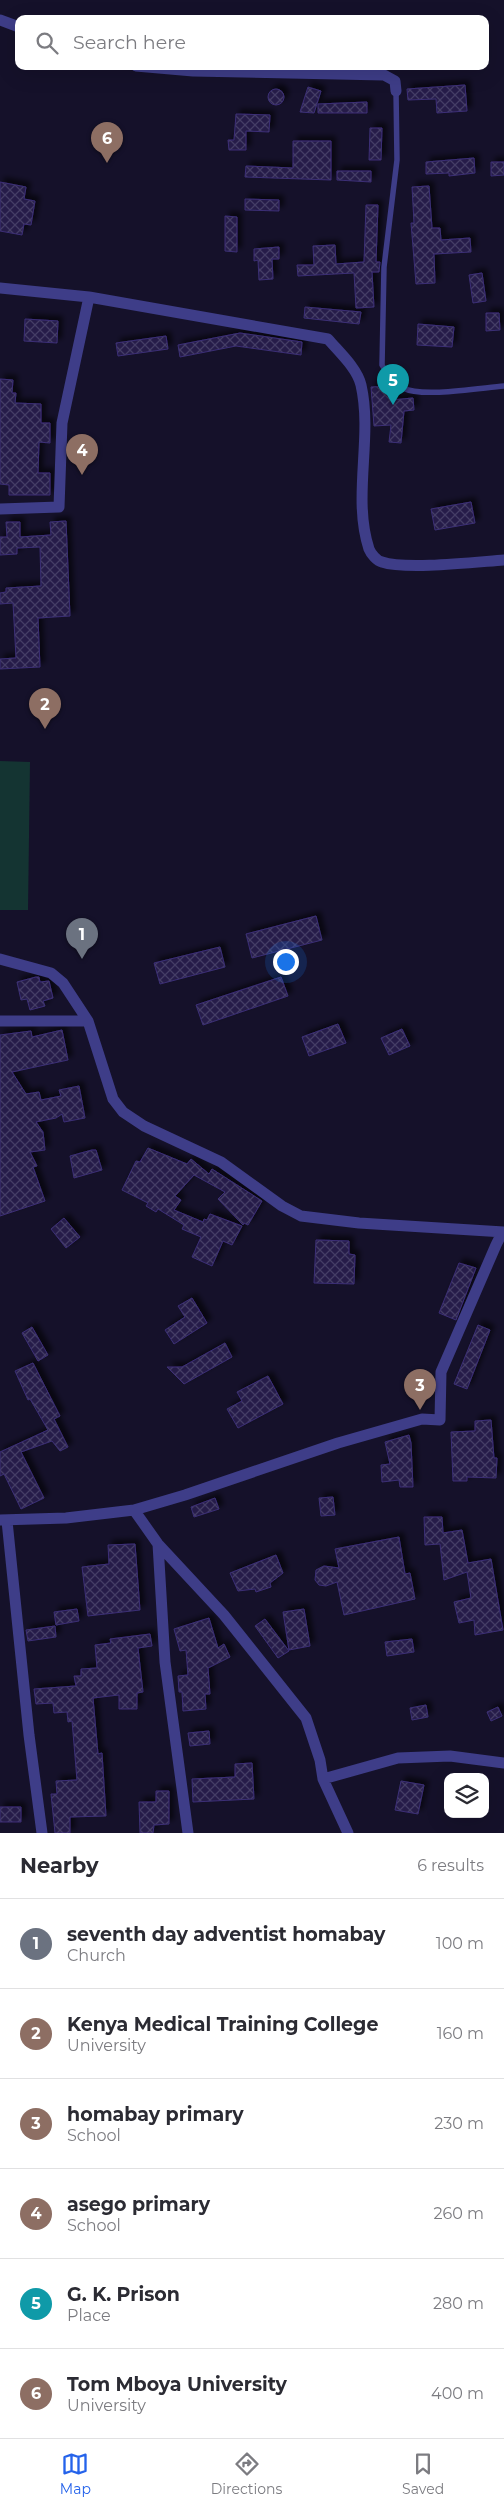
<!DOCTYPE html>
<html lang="en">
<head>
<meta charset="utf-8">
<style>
  body { margin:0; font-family:Montserrat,sans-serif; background:#f2f2f3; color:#2b2b33 }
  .controls { position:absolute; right:15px; bottom:15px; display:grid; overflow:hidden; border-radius:10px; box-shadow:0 5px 20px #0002 }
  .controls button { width:45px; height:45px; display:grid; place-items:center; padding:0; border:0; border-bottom:1px solid #e1e1e2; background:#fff; color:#2b2b33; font:25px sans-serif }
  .you { position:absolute; left:285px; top:961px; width:18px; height:18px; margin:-12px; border:4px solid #fff; border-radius:50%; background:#1a73e8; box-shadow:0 0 0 8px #1a73e833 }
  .badge { display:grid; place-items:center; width:32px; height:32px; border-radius:50%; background:#2563eb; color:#fff; font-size:16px; font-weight:700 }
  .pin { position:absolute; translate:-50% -41px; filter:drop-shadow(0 1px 2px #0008) }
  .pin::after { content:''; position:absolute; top:26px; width:18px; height:15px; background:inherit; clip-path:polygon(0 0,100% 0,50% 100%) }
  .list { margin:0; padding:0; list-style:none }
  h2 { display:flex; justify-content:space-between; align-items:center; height:65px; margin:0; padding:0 20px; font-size:21px }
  h2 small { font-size:16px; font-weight:400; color:#7c7c81 }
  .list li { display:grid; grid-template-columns:32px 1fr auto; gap:15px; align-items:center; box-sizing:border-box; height:90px; padding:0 20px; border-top:1px solid #e1e1e2 }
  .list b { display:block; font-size:19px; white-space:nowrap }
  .list p { margin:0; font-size:16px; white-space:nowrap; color:#7c7c81 }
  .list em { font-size:16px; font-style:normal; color:#7c7c81 }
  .icon { flex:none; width:28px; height:28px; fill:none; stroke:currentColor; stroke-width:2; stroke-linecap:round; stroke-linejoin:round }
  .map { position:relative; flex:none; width:504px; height:1833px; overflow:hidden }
  .search { position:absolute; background:#fff; box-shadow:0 5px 20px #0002; left:15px; right:15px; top:15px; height:55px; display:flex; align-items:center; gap:12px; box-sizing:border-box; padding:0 18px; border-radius:10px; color:#7c7c81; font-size:19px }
  .sheet { height:605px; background:#fff }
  nav { display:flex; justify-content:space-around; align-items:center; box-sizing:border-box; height:70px; border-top:1px solid #e1e1e2; background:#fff; font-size:14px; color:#7c7c81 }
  nav a { display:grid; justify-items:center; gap:2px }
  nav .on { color:#2563eb }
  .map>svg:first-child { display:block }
</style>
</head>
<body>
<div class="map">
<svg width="504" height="1833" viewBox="0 0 504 1833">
  <defs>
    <pattern id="building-cross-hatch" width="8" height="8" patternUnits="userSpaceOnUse" patternTransform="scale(1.25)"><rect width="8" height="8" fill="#251d4a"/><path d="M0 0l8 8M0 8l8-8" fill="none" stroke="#443d65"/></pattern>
    <filter id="shadow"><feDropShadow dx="4.5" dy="-4.5" stdDeviation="2.5" flood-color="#0009"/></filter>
  </defs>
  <rect width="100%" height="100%" fill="#15112a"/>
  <path fill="#143432" d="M0,761l30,1 -2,148h-28z"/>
  <path fill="url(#building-cross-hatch)" stroke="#3c2f76" filter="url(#shadow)" d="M465,85l2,26 -30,2 -1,-14 -28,1 -1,-11z
    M308,87l13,4 -7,22 -14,-1z
    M268 97a8 8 0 1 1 16 0a8 8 0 1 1-16 0Z
    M367,102v11h-49v-9z
    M236,114l34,1 -1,17 -23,-1v19h-17l-1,-10h6z
    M370,128h12l-1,32h-12z
    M293,141h38v39l-86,-3 1,-11 47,2z
    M474,158l1,15 -26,3v-3l-23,1v-12z
    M491,162h13v13l-13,1z
    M337,171h34v11l-34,-2z
    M0,182l26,5 -2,12 11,2 -4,24 -7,-1 -2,11 -22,-4z
    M429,186l3,42h8l1,12 29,-2 1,14 -37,2 1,29 -19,1 -5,-61h3l-2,-36z
    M245,199l34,1v11l-34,-1z
    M366,205h12l-2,57h4l-1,10h-7l2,35 -18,1 -2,-35 -56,3 -1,-11h17l-1,-19 22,-1 1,19 28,-2z
    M225,216l12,1v35l-12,-1z
    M279,247v12h-7l1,20 -14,1 -1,-20 -4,1v-12z
    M482,273l4,28 -13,2 -4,-28z
    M305,307l56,5 -2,12 -55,-6z
    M486,313h13l1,17 -14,1z
    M25,319l33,2 -1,22 -33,-2z
    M418,324l36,3 -2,20 -35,-2z
    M240,333l62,9 -1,13 -65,-9 -56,11 -2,-12z
    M166,336l2,13 -50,7 -2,-13z
    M0,379l13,1 -1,13h4l-1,10 26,1v19h9v20l-11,-1 -1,31h12v22h-41v-10l-9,-1z
    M390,386l1,14 22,-2 1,12 -10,1 -3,32 -12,-1 2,-17 -17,1 -3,-39z
    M471,502l4,21 -40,7 -4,-21z
    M66,521l4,95 -32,2 2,49 -40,2v-10l16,-1 -3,-55 -13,1v-11l6,-1v-4l35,-2 -1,-39 -23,1v6l-17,1v-18h7l-1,-15h14v15l31,-2 -1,-13z
    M316,916l6,24 -70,18 -6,-24z
    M220,947l5,20 -65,17 -6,-21z
    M36,977h3l1,5 9,-1 4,17 -10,3 2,5 -15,4 -3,-11 -6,1 -4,-18z
    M281,977l7,19 -85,29 -7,-20z
    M338,1024l8,19 -37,13 -7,-19z
    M402,1029l8,17 -21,9 -8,-17z
    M62,1030l6,30 -56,12 14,22 13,-2 2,8 20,-4 -2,-6 20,-4 6,32 -21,4 -2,-8 -6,4 -20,4 7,10 2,18 -15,2 7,14 -4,1 12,34 -45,15v-181l31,-4 1,6z
    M148,1148l39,16 4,-5 18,15 3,-5 50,32 -14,24 -4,-2 -1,2 -25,-26 7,-7 -31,-17 -19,21 6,4 -7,10 29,12 1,-3 3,1 3,-6 32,12 -10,19 -9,-4 -11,25 -20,-9 9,-20 -19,-8 2,-4 -26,-16 -2,3 -10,-6 2,-3 -26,-13 14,-29 4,1z
    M92,1150h4l6,20 -28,8 -4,-22z
    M64,1218l16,19 -14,11 -15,-19z
    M316,1240l33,1v13l6,1 -1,29 -40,-1z
    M459,1263l17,5 -20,52 -17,-7z
    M192,1298l15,25 -33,21 -9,-14 20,-13 -7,-11z
    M478,1325l12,5 -23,59 -13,-5z
    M32,1327l16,28 -10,6 -16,-28z
    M225,1343l7,14 -48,27 -17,-17h15z
    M33,1363l27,53 -6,3 14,28 -8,4 -8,-10 -31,11 23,46 -23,11 -17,-35 -4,2v-24l48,-22 -18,-31 -2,1 -13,-29z
    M268,1376l15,28 -45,24 -11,-19 15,-8 -5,-9z
    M491,1420l3,38h3l-1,20 -29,-1v4h-14l-2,-49 24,-1v-10z
    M409,1435l2,8 2,44h-13l-1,-7 -17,2 -1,-17 9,-1 -5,-22z
    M333,1497l2,18 -14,1 -2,-18z
    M215,1498l4,11 -25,8 -3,-10z
    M424,1517h18l1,16 19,-3 6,33 23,-4 12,71 -28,5 -1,-15 -15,3 -5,-21 17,-4 -4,-26 -23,8 -4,-36 -15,1z
    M399,1537l6,37 5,-1 5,26 -71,16 -7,-33 -11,4 -7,-1 -4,-5 1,-10 8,-4 15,2 -4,-19z
    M135,1544l5,66 -52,6 -6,-49 27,-3 -1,-19z
    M276,1555l7,18 -13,10 1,4 -15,5 -1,-3 -17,2 -8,-18z
    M77,1609l2,12 -23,4 -2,-13z
    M304,1609l6,37 -21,4 -6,-38z
    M209,1618l9,30 6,-4 6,13 -22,11 2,26h-5l1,15 -23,2 -1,-19h-3l-1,-16 10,-1 -2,-25 -6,1 -6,-22z
    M265,1619l24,32 -11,7 -23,-32z
    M55,1626l1,11 -28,4 -2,-11z
    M150,1634l2,12 -14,2 5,44 -6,1v16h-18v-14l-26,3 5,56 4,-1 4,63 -36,1v16h-15l-4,-39h6l-1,-13 21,-1 -5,-59 -4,1 -1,-10 -13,1 -1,-10 -17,1 -2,-15 42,-3 -2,-10h7v-7l16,-1 -2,-23 16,-2 -1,-4z
    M412,1639l2,13 -27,4 -2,-14z
    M426,1705l2,12 -16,3 -2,-12z
    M498,1707l4,9 -11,5 -4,-9z
    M209,1731l1,13 -20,2 -2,-13z
    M252,1763l2,36 -61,3 -1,-23 43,-2v-13z
    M401,1781l23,4 -6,29 -23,-4z
    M156,1791h13v33l-15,1 -1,8h-13l-1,-31h17z
    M0,1807h21v15h-21z"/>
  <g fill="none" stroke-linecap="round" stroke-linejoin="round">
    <path stroke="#3e3d88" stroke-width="5.5" d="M396,91l1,69 -13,107 -2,98c5,9 11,17 21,23 19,10 77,0 101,-2"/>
    <path stroke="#3e3d88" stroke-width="11" d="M0,20l19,7
      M136,66l57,5 191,4 11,6 1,10
      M0,288l89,9 239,42c11,13 29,29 33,46 12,53 -9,112 8,164 2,5 8,12 13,13 24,8 94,0 122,-2
      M0,509l59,-2 3,-84 27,-126
      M0,959l51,14 12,10 25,38 25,78 10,13 21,14 77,36 61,44 19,10 58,7 145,9
      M0,1021h88
      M134,1510l24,34 66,71 82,103 14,42 3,19 25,54
      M0,1520l66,-2 68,-8 51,-15 153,-52 84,-24 18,1 1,-48 55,-127 6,-12h2
      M7,1521l22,214 13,98
      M158,1544l7,118 23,171
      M323,1779l75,-21 52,-2 54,7"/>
  </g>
</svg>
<div class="controls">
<button><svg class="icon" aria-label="layers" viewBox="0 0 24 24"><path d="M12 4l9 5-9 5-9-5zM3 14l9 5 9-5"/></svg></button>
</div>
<div class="you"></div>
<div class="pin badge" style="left:82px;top:959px;background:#6b7280">1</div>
<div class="pin badge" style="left:45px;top:729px;background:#8d6e63">2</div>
<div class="pin badge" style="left:420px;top:1410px;background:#8d6e63">3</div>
<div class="pin badge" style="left:82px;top:475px;background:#8d6e63">4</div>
<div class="pin badge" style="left:393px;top:405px;background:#0f9aa8">5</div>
<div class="pin badge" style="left:107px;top:163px;background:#8d6e63">6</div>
<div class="search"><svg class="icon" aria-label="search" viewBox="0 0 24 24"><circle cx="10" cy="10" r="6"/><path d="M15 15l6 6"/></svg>Search here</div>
</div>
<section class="sheet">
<h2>Nearby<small>6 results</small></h2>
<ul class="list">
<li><span class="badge" style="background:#6b7280">1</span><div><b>seventh day adventist homabay</b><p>Church</p></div><em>100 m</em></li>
<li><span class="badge" style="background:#8d6e63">2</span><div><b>Kenya Medical Training College</b><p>University</p></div><em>160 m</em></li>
<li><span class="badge" style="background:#8d6e63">3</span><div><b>homabay primary</b><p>School</p></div><em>230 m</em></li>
<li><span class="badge" style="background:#8d6e63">4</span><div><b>asego primary</b><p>School</p></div><em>260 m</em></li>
<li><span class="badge" style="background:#0f9aa8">5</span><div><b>G. K. Prison</b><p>Place</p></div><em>280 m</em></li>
<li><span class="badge" style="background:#8d6e63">6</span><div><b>Tom Mboya University</b><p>University</p></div><em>400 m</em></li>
</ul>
</section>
<nav>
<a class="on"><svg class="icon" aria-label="map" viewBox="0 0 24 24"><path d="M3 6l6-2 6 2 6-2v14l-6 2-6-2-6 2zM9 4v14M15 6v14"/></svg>Map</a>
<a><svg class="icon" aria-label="directions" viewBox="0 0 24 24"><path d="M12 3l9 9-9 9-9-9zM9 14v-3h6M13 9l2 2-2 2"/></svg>Directions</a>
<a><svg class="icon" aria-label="saved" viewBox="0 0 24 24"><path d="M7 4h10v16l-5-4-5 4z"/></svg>Saved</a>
</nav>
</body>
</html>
